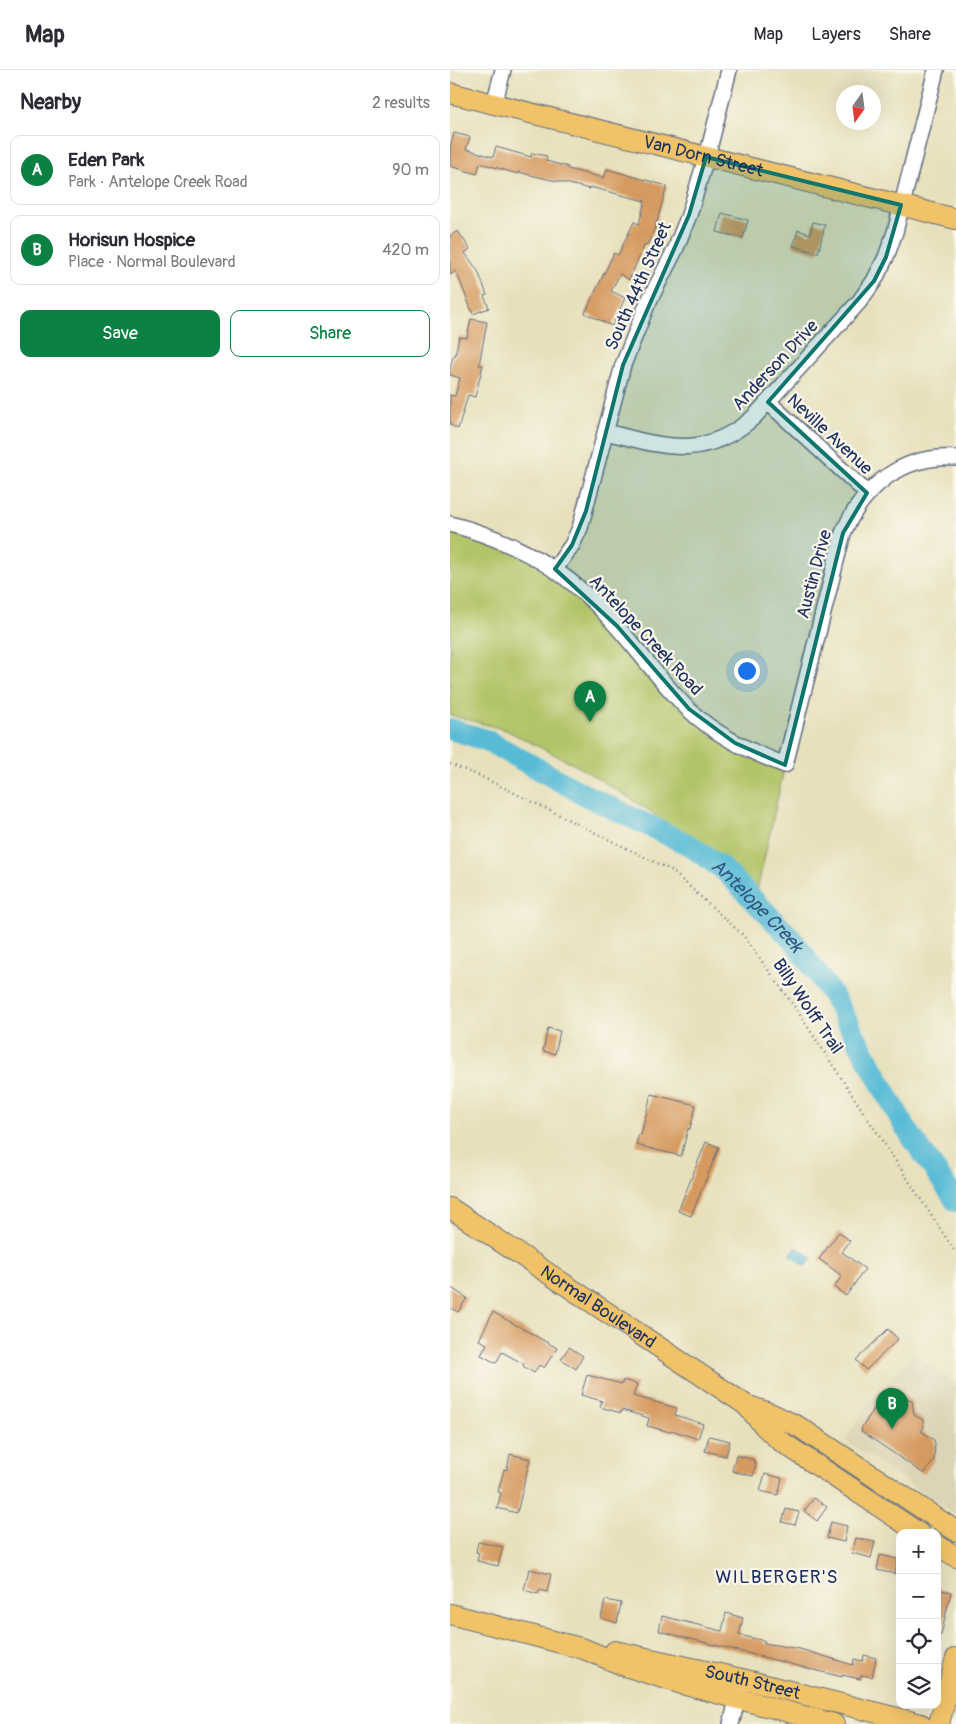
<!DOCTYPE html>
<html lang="en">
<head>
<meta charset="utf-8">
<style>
  body { margin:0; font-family:Pangolin,sans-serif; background:#f2f2f3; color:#2b2b33 }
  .controls { position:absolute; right:15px; bottom:15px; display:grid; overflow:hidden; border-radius:10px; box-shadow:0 5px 20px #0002 }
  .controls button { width:45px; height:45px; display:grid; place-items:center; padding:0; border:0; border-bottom:1px solid #e1e1e2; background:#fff; color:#2b2b33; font:25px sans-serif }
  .compass { position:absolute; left:386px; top:15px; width:45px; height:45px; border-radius:50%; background:#fff; box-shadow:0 5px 20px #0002; rotate:194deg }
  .you { position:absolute; left:296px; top:600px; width:18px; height:18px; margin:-12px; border:4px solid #fff; border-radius:50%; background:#1a73e8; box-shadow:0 0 0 8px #1a73e833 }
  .badge { display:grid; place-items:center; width:32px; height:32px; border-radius:50%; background:#0b8043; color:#fff; font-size:16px; font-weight:700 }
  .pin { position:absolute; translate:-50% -41px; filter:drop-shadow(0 1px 2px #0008) }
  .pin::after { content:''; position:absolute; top:26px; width:18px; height:15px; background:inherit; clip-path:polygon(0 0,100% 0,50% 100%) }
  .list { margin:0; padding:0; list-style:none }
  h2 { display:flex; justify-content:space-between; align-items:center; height:65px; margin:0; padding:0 20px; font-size:21px }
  h2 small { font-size:16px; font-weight:400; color:#7c7c81 }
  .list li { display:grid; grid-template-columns:32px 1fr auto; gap:15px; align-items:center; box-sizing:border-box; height:70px; margin:0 10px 10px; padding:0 10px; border:1px solid #e1e1e2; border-radius:10px }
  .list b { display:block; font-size:19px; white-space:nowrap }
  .list p { margin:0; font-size:16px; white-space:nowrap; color:#7c7c81 }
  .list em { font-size:16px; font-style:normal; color:#7c7c81 }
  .actions { display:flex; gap:10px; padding:15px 20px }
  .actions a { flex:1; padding:11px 0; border:1px solid #0b8043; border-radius:10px; text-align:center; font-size:18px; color:#0b8043 }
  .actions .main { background:#0b8043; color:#fff }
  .icon { flex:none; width:28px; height:28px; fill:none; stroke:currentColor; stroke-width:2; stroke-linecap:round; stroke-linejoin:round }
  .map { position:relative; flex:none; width:506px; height:1654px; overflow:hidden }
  header { display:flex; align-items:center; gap:30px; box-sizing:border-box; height:70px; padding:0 25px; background:#fff; border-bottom:1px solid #e1e1e2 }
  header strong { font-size:24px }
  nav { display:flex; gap:28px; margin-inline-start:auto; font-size:18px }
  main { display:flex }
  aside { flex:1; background:#fff }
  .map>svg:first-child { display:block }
</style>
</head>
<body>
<header>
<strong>Map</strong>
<nav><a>Map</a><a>Layers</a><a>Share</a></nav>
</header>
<main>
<aside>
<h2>Nearby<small>2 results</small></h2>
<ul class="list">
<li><span class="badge">A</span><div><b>Eden Park</b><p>Park · Antelope Creek Road</p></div><em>90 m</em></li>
<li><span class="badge">B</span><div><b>Horisun Hospice</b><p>Place · Normal Boulevard</p></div><em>420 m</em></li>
</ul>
<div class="actions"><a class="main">Save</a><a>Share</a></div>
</aside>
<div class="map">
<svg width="506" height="1654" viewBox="0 0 506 1654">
  <rect width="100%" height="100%" fill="#fbf7ec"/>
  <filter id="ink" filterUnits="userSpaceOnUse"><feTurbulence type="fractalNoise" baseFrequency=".02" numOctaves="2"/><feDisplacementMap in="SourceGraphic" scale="10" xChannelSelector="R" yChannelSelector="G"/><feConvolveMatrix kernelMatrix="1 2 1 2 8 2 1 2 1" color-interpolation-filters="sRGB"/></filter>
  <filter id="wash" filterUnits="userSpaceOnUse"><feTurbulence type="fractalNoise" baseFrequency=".0096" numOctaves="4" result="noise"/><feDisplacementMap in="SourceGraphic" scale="20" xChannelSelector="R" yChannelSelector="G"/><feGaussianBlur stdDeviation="1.12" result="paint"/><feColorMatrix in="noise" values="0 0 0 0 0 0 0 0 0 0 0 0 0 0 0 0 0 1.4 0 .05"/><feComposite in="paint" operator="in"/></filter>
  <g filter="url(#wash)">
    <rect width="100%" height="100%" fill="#e7e0bb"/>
    <path fill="#dcd4b6" d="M463,1283l43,31v131l-111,-75 25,-39z"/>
    <path fill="#b2c467" stroke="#667a62" d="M0,454l105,45 134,140 96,56 -32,144 -44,-47 -59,-51 -69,-43 -75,-38 -56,-15z"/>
    <path fill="#58bbd6" stroke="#3a759a" d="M346,1177l16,11 -6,8 -16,-11z"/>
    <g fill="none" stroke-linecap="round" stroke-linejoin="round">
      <path stroke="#58bbd6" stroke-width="22" id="s1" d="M0,659l36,11 99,55 104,50 34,24 67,68 15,19 28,40 72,131 51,74"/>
    </g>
    <g id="blocks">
      <path fill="#d59a5f" d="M4,63l16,4 -4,12 27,8 3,-10 35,10 1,-4 15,3 -1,5 22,6v2l36,9 3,-9 60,17 -12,42 -8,17 -2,-1 -16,36 -9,-6 -9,17 14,7 -13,28 -27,-13 29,-60 4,2 16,-33 5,2 6,-23 -55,-14v2l-72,-17v2l-38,-11 -3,11 -27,-8v-18z
        M272,143l26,7 -5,18 -26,-6z
        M363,152l12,3 -7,28 -25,-7 5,-16 12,4z
        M8,161l12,18 -5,4 13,18 9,24 -3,1 5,12 -16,6 -17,-43 -6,4v-39z
        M21,249l16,3 -8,43h4l-8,32 -7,-2 -10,34 -8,-4v-30l5,1 5,-18 -10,-3v-6l3,-13h2l4,-19 8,1z
        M98,958l12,3 -5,23 -12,-3z
        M201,1024l45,11 -6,24h-2l-7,27 -45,-11 3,-11 2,1z
        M256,1072l13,5 -28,69 -13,-5z
        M389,1162l11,9 -8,11 23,17 -19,27 -12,-9 8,-11 -23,-17z
        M0,1217l17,11 -9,14 -8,-4z
        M43,1242l64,36 -13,20 -5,-3 -5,8 -11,-7 1,-2 -22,-12 -6,11 -15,-8 6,-11 -8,-4z
        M438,1259l10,10 -32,31 -10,-10z
        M119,1277l14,9 -7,13 -15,-10z
        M137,1305l35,9 1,-4 14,4 -4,12 44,12 -2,7 28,9 -5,15 -27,-9 -1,2 -23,-6 2,-8 -27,-8 -1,3 -21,-6 2,-6 -21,-6z
        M440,1318l22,13 2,14 9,5 1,7 -3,4 13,9 1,5 -1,15 -10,14 -63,-43 1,-4 25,-37z
        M259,1366l21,5 -4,15 -21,-5z
        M60,1384l20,5 -13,54 -20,-5 4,-15 -3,-1 6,-23 3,1z
        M286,1385l18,5v2l2,1 -3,13 -21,-5z
        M315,1404l17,4 -4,17 -18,-4z
        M364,1428l13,9 -10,14 -13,-10z
        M336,1439l13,3 -4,13 -13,-3z
        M381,1452l16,4 -3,16 -17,-4z
        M406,1468l19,4 -4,16 -19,-5z
        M28,1472l25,5 -5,19 -21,-5 2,-8 -3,-1z
        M430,1485l18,4 -3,15 -18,-4z
        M79,1499l22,5 -4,18 -8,-2 -1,4 -14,-4z
        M487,1519l14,3 -10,43 -4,-1z
        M155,1530l16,3 -4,20 -16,-5z
        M276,1543l17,5 -4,17 26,6 -1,2 36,6 53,16 1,-6 9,2 1,-6 12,3 -4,19 -11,-2 -1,4 -18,-4v2l-183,-46 3,-15 60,15z"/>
    </g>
  </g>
  <g filter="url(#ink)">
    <use href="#blocks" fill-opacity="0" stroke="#626d7f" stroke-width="1"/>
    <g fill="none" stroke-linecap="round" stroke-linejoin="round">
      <defs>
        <path id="minor" d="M44,34l9,-34
          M318,332l99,91
          M156,362c59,15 97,29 148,-15l105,-115 15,-21 12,-24 9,-25 41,-162
          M0,454c54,14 101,37 142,76 35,33 61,74 95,108 28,27 62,43 98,57l58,-232c21,-47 59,-79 113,-75
          M105,499l17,-24 8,-17 43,-163 24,-60 28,-55 14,-35 21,-70 19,-75
          M281,1654l9,-35"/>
        <g id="major">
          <path id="s2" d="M0,23l506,126"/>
          <path id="s3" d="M0,1138l296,197 26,9 27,13 157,104"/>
          <path d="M296,1335l19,22 14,13 140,93"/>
          <path d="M487,1475l19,12"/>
          <path d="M0,1544l134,35 41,17 57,18 152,40"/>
          <path id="s4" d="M165,1581l127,28 179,45"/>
          <path d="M489,1654l17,-66"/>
        </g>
      </defs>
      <use href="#minor" stroke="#626d7f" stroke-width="18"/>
      <use href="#major" stroke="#626d7f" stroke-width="22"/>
      <path stroke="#626d7f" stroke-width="2.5" stroke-dasharray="1 4" stroke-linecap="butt" d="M0,694l30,12 191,94 72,65 49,68 164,250"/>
      <use href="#minor" stroke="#fff" stroke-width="15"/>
      <use href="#major" stroke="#f1c369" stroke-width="20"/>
    </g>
  </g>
  <path fill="#0f766e" fill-opacity="0.2" stroke="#0f766e" stroke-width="4" stroke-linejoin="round" d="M256,87l195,48 -15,52 -12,24 -106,121 99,91 -24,40 -58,232 -50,-22 -46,-34 -72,-83 -62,-57 17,-24 14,-34 37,-146 66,-150z"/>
  <g text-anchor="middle" stroke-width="4.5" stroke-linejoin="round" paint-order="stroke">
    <g font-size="18" fill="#1b2f5e" stroke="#fbf7ec">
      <text dy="6" stroke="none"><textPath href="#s2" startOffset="261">Van Dorn Street</textPath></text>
      <text transform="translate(188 216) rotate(-66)" y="6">South 44th Street</text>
      <text transform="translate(325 295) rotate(-47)" y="6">Anderson Drive</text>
      <text transform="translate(380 364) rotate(43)" y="6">Neville Avenue</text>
      <text transform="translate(364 504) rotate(-75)" y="6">Austin Drive</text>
      <text transform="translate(196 565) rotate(47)" y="6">Antelope Creek Road</text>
      <text transform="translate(358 936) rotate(56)" y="6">Billy Wolff Trail</text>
      <text dy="6" stroke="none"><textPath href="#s3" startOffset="178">Normal Boulevard</textPath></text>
      <text dy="6" stroke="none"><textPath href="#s4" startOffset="141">South Street</textPath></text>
    </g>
    <g font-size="19" font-style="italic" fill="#2d5982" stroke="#fbf7ec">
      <text dy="7" stroke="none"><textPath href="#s1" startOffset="358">Antelope Creek</textPath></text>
    </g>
    <g font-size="19" letter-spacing="1" fill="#1b2f5e" stroke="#fbf7ec">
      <text x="327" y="1513">WILBERGER'S</text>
    </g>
  </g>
</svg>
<div class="controls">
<button>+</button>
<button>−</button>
<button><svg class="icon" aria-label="locate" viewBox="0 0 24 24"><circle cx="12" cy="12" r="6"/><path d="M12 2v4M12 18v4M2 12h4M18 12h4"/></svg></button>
<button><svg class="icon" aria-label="layers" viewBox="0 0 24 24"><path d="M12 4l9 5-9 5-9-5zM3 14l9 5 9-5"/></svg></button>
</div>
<svg class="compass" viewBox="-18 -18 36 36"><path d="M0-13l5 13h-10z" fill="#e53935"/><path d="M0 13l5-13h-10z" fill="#7c7c81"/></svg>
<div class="you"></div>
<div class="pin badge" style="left:140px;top:652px">A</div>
<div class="pin badge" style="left:442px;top:1359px">B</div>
</div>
</main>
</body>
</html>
